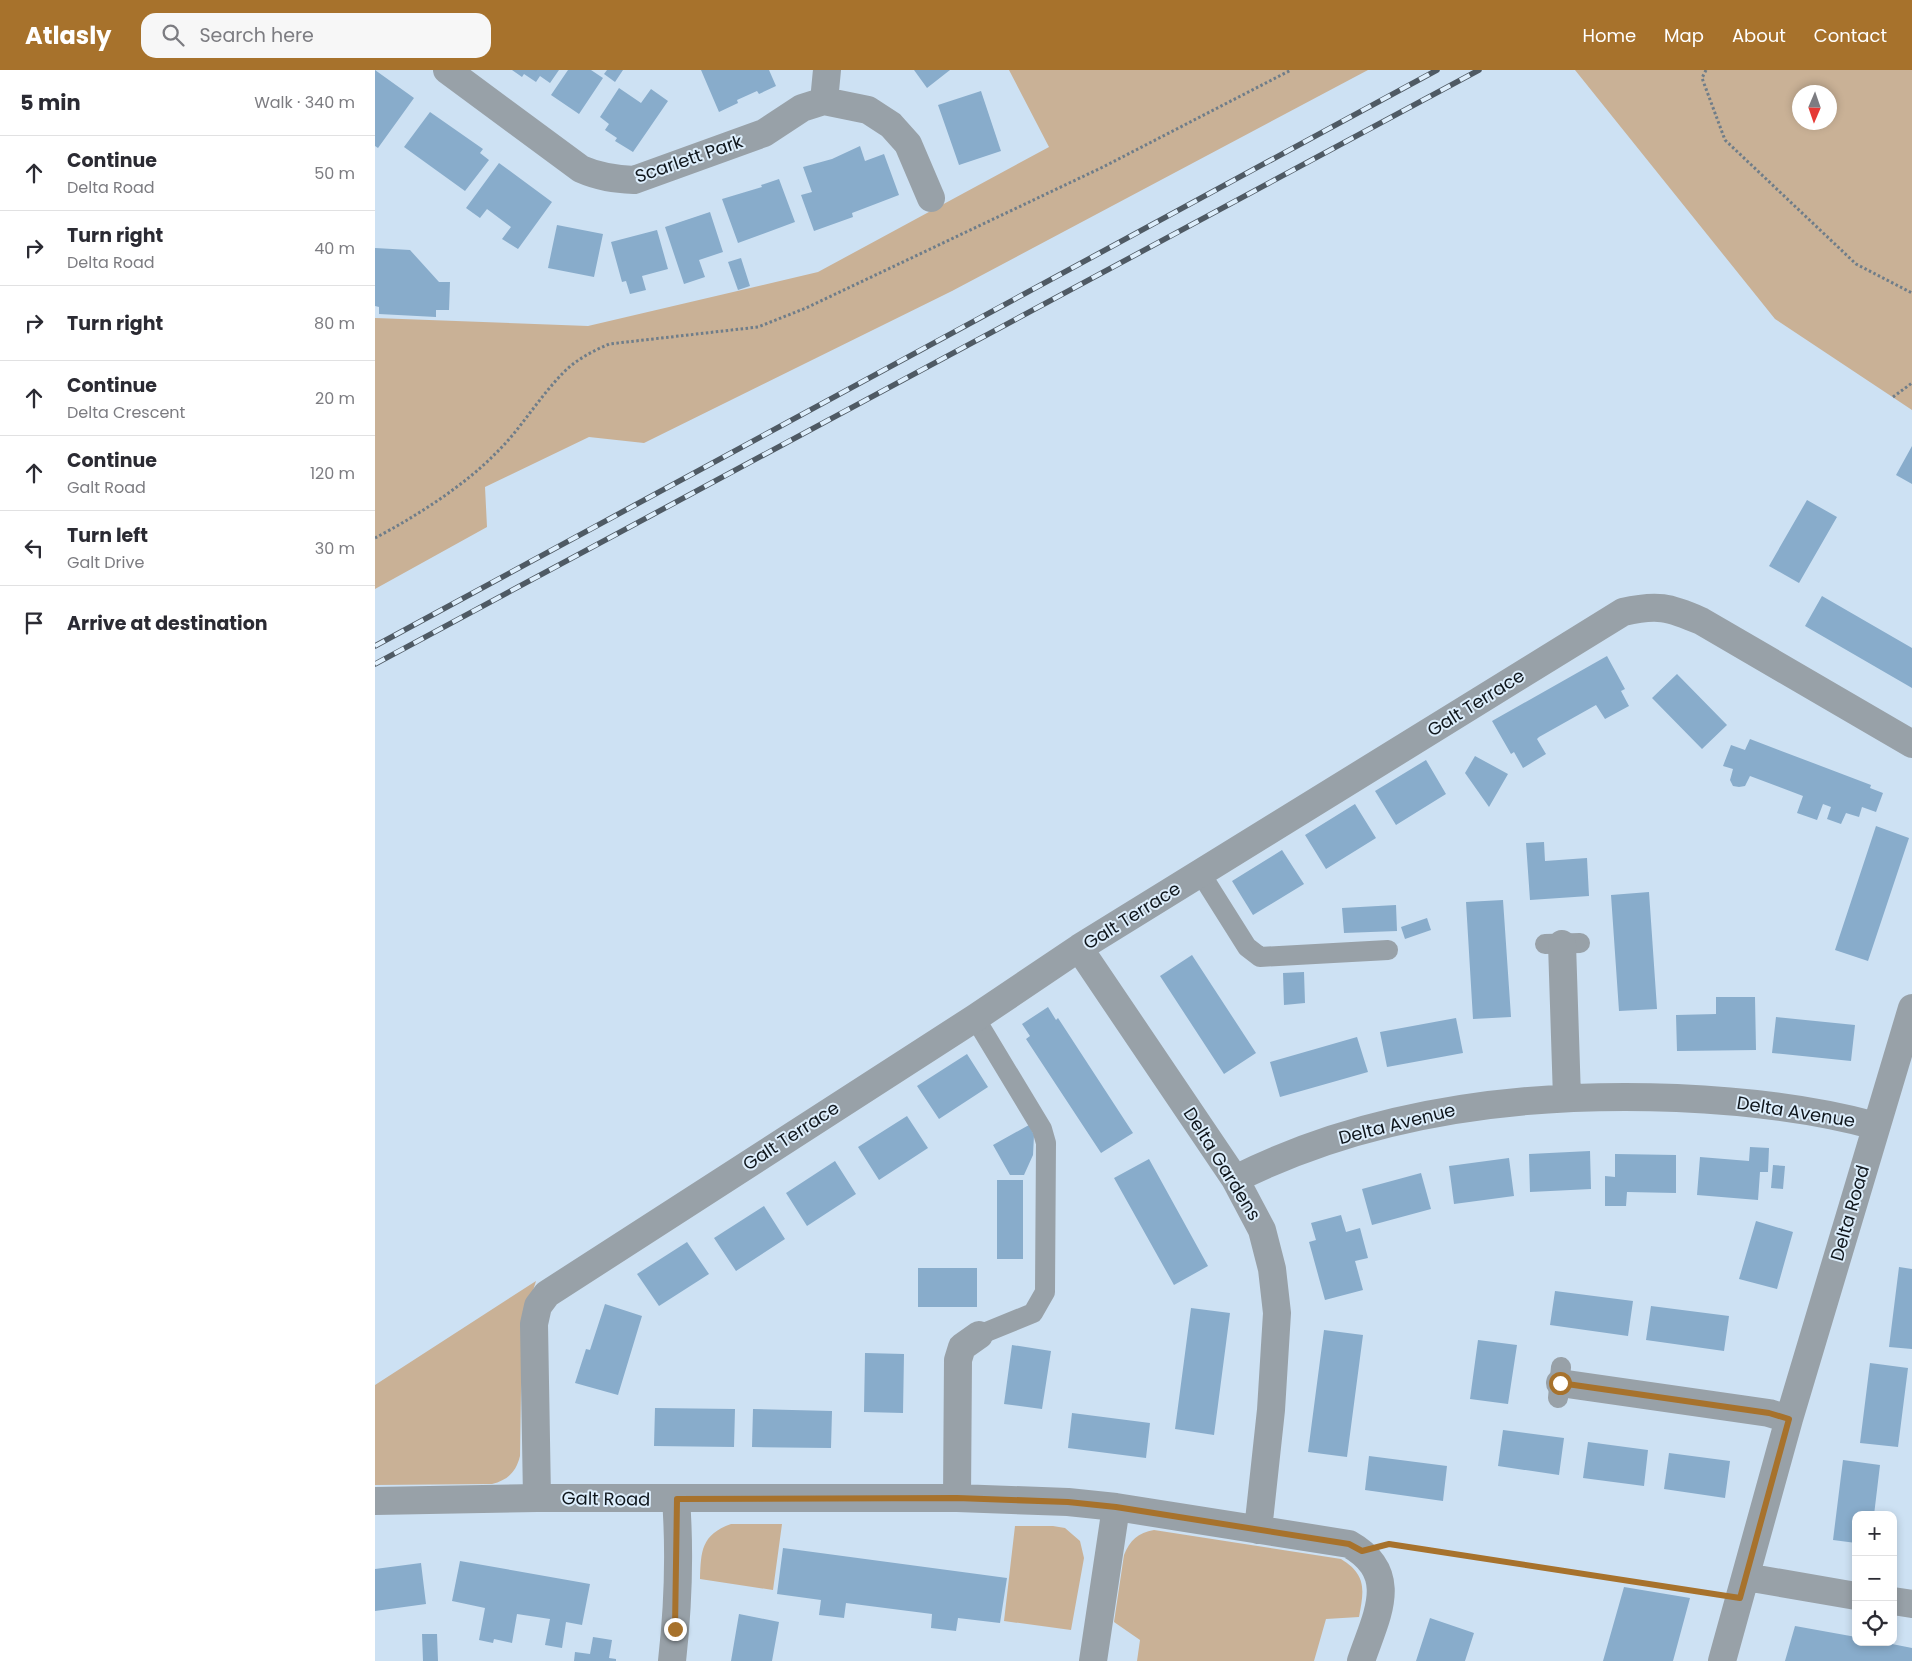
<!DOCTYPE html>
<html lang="en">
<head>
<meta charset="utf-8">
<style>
  body { margin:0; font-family:Poppins,sans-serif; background:#f7f7f7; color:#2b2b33 }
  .controls { position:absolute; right:15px; bottom:15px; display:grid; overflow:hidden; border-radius:10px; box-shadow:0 2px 8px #0003 }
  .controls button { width:45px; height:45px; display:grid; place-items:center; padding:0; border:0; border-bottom:1px solid #e1e1e2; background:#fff; color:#2b2b33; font:25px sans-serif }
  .compass { position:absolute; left:1417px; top:15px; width:45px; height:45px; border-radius:50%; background:#fff; box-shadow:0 2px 8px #0003; rotate:182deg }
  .stop { position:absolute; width:15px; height:15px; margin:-11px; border:4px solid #a7722c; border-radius:50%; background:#fff }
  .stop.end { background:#a7722c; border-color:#fff; box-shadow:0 1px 5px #0008 }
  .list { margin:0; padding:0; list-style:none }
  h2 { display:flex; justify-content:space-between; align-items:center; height:65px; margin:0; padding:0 20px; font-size:21px }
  h2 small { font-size:16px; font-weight:400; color:#7c7c81 }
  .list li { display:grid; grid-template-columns:32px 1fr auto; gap:15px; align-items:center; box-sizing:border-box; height:75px; padding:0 20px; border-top:1px solid #e1e1e2 }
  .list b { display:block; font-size:19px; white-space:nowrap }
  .list p { margin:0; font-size:16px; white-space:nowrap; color:#7c7c81 }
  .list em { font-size:16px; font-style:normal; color:#7c7c81 }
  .icon { flex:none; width:28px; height:28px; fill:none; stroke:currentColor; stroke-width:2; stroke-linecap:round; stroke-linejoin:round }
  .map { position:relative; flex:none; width:1537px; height:1591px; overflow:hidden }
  header { display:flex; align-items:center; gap:30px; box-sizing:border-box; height:70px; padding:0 25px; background:#a7722c; color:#fff }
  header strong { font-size:24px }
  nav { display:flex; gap:28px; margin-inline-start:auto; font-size:18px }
  .search { width:350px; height:45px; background:#f7f7f7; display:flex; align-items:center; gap:12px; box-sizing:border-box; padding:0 18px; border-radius:15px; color:#7c7c81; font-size:19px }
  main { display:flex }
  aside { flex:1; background:#fff }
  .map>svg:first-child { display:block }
</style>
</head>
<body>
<header>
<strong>Atlasly</strong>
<div class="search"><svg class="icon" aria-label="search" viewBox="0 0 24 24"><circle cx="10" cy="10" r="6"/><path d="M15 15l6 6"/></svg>Search here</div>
<nav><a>Home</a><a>Map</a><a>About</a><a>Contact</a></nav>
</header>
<main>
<aside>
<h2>5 min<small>Walk · 340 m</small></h2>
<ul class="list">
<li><svg class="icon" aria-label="ahead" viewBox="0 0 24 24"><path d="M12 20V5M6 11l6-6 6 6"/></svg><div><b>Continue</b><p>Delta Road</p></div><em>50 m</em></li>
<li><svg class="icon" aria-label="right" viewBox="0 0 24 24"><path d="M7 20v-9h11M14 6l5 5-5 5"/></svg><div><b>Turn right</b><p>Delta Road</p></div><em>40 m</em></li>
<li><svg class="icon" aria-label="right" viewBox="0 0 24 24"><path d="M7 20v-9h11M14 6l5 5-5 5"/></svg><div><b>Turn right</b></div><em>80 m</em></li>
<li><svg class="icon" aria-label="ahead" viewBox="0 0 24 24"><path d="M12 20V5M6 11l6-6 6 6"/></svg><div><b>Continue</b><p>Delta Crescent</p></div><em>20 m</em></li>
<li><svg class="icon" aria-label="ahead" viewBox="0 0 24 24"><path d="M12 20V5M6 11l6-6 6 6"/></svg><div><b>Continue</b><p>Galt Road</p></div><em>120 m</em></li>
<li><svg class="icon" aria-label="left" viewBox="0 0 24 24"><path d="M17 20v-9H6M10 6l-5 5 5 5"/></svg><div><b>Turn left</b><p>Galt Drive</p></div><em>30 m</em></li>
<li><svg class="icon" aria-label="arrive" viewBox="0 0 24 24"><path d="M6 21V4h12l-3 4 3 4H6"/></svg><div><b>Arrive at destination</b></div></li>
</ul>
</aside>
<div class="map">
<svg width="1537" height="1591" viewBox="0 0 1537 1591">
  <rect width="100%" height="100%" fill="#cde1f3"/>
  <path fill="#c9b196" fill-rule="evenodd" d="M634,0h359l-416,221 -308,152 -55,-6 -104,50 2,40 -112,62v-271l213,8 230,-54 231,-125z
    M1200,0h337v340l-137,-91zM1424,22h30v30h-30z
    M161,1211l-14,44 -2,131c-4,16 -12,24 -28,28l-117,1v-100z
    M356,1454h51l-9,66 -73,-11c1,-28 1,-44 31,-55z
    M640,1456h38l12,2 15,13 4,17 -13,72 -67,-9z
    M779,1460l187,29c26,16 23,31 18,58l-33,2 -12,42h-177l3,-21 -26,-18 10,-67c6,-15 14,-22 30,-25z"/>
  <path fill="#88accb" d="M0,0l39,28 -36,50 -3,-2z
    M137,0h47l-9,13 -10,-7 -4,6 -12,-8 -2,3z
    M193,0h23l12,8 -24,36 -28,-19z
    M232,0h16l-8,12 -11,-8z
    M326,0h68l7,16 -17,8 -2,-3 -20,9 1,3 -19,9z
    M539,0h36l-23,18z
    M244,18l22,15 10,-14 17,12 -35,51 -18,-11 2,-3 -12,-8 4,-6 -9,-7z
    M606,21l20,60 -42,14 -21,-60z
    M55,42l53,37 -3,4 9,7 -24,31 -61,-44z
    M485,76l5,15 19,-7 15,41 -47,18 1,4 -39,14 -13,-36 11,-3 -9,-25 29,-8z
    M124,93l53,39 -34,47 -16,-10 9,-12 -24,-18 -7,9 -14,-10z
    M404,109l16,43 -57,21 -16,-44 40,-12 -1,-2z
    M335,142l13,40 -24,8 6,17 -21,7 -19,-57z
    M182,155l46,9 -9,43 -46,-9z
    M282,160l11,39 -26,7 4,14 -16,4 -4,-13 -4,1 -11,-40z
    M0,178l35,2 29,32h11l-1,28h-13v7l-57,-3v-7l-4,-1z
    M366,188l9,28 -12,4 -10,-28z
    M1537,376v38l-16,-9z
    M1432,430l30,17 -38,66 -30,-17z
    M1447,526l90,52v40l-107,-62z
    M1232,586l18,33 -4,2 8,15 -24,13 -9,-14 -57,32 -2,2 9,15 -23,14 -9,-16 -3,2 -19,-33z
    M1302,604l50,51 -25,24 -50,-51z
    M1375,669l121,46 -1,3 13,5 -7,19 -14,-5 -3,10 -13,-4 -5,11 -14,-5 4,-12 -8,-3 -6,16 -20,-7 6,-17 -53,-20 -5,10 -6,1 -6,-1 -3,-6 3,-11 -10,-3 8,-21 14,5z
    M1100,686l33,18 -19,33 -24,-34z
    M1051,690l20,34 -50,31 -21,-34z
    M980,734l21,34 -50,31 -21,-34z
    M1501,756l33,12 -41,123 -33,-11z
    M1169,772l1,19 42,-3 2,38 -59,4 -4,-57z
    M907,780l22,34 -51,31 -21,-34z
    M1274,822l8,117 -38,2 -8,-116z
    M1128,830l8,117 -38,2 -7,-117z
    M1021,835l1,26 -53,2 -2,-25z
    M1052,848l4,12 -26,9 -4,-12z
    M817,885l64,98 -32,21 -64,-98z
    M929,902l1,31 -21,2 -1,-32z
    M1341,927h39l1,53 -79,1 -1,-36 40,-1z
    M673,937l8,13 2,-2 75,115 -32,20 -75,-114 4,-3 -8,-12z
    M1401,947l79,8 -4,36 -79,-8z
    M1081,948l7,35 -76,14 -7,-35z
    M982,967l11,35 -88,25 -10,-35z
    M592,984l21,33 -49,32 -22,-33z
    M532,1046l21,32 -49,32 -21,-33z
    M654,1055l5,10 -1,20 -9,20h-14l-17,-30z
    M1375,1077l19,1 -1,24h-8l-2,28 -61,-5 3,-38 49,4z
    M1215,1081l1,38 -61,3 -1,-38z
    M1240,1084l61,1v38l-49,-1 -1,14h-21v-30l10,1z
    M1134,1088l5,38 -60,8 -5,-38z
    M774,1089l59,107 -34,19 -60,-107z
    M460,1091l21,33 -49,32 -21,-33z
    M1398,1095l12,1 -2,23 -12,-1z
    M1046,1103l10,36 -59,16 -10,-36z
    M622,1110h26v79h-26z
    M389,1136l21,33 -49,32 -22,-33z
    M966,1145l5,17 14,-4 8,30 -13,3 8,29 -38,10 -16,-58 7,-2 -5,-17z
    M1381,1151l37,11 -16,57 -38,-10z
    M312,1172l22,32 -50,32 -22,-32z
    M1524,1197l13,2v80l-23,-2z
    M543,1198h59v39h-59z
    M1180,1221l78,10 -5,35 -78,-11z
    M230,1234l37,12 -24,79 -43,-12 11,-34 4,1z
    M1276,1236l78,10 -5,35 -78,-11z
    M816,1238l39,5 -16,122 -39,-6z
    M949,1260l39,5 -16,122 -39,-5z
    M1103,1270l39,5 -9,59 -38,-5z
    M637,1275l39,6 -9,58 -38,-5z
    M490,1283l39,1 -1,59 -39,-1z
    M1495,1293l38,5 -10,79 -38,-4z
    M280,1338l80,1 -1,38 -80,-1z
    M378,1339l79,2 -1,37 -79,-1z
    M697,1343l78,10 -4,35 -78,-10z
    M1128,1360l61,8 -5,37 -61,-9z
    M1213,1372l60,8 -4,36 -61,-8z
    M1294,1383l61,8 -5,37 -61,-9z
    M994,1386l78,10 -4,35 -78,-11z
    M1468,1390l37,5 -6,50h-18v28l-23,-3z
    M408,1478l224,30 -7,45 -42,-5 -2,13 -25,-3 1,-14 -86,-11 -2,15 -25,-3 2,-15 -44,-6z
    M85,1491l130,23 -8,41 -16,-3 -4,26 -17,-3 5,-26 -33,-5 -5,29 -18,-4 -1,4 -14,-3 6,-32 -33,-7z
    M46,1493l5,41 -51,7v-42z
    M1249,1517l66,11 -17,63h-70z
    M364,1544l40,8 -7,39h-41z
    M1055,1548l44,15 -9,28h-49z
    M1420,1556l61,11v5h26l30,6v13h-127z
    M47,1564h15l1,27h-15z
    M218,1567l19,3 -3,18 7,1v2h-42l1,-9 15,2z"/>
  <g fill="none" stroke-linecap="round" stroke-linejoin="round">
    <path stroke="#6f7d89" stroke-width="3" stroke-dasharray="2.5 2.5" stroke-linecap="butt" d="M1331,0l-4,8 23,62 131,124 56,29
      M1518,327l19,-14
      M0,468c40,-21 89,-52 121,-85 25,-24 43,-56 68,-81 13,-13 29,-21 45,-28l149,-17 48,-19 297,-141 188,-97
      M1022,1476l313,47"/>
    <path stroke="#98a1a8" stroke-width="20" d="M826,804l46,73 13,10 128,-7
      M1170,874l35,-1
      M600,948l67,111 4,14 -1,149 -12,21 -54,22
      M1183,1328l3,-31"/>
    <path stroke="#98a1a8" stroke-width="28" d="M72,0l134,99c18,8 34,10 53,11l130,-47 38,-25 22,-7 44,9 23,15 17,19 23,54
      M449,31l3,-31
      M1187,874l5,154
      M704,878l156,231 27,51 10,39 5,44 -6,97 -13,120
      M860,1109c136,-68 292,-87 442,-81 67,3 134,10 199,28
      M1185,1313l209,30 20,6
      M162,1428l-3,-174 4,-18 9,-12 428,-276 104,-70 544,-336c34,-8 46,-5 78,9l211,123
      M582,1428l1,-138 4,-13 17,-12
      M0,1431l162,-3h420l111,4 48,5 233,37c53,30 27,72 12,117
      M1371,1507l110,19
      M1518,1531l19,3
      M297,1591c6,-53 8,-108 4,-162
      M718,1591l23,-154
      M1347,1591l67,-242 123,-411"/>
    <defs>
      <path id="rail" d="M0,576l1062,-576
        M0,594l1104,-594"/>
    </defs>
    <use href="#rail" stroke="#4f5a64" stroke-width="5.5"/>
    <use href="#rail" stroke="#ddeefc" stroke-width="4" stroke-dasharray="11" stroke-linecap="butt"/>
  </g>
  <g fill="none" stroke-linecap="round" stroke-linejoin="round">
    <path stroke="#a7722c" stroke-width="6" d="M300,1559l2,-130 280,-1 111,4 48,5 233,37 13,7 27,-7 351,54 49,-179 -20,-6 -209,-30"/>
  </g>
  <g text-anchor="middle" stroke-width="4" stroke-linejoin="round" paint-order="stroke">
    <g font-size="18" fill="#0f161c" stroke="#ddeefc">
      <text transform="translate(314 89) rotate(-19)" y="6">Scarlett Park</text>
      <text transform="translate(1101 633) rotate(-32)" y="6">Galt Terrace</text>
      <text transform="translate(757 846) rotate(-32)" y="6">Galt Terrace</text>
      <text transform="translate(1421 1042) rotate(9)" y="6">Delta Avenue</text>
      <text transform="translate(1022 1054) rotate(-14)" y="6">Delta Avenue</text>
      <text transform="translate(416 1066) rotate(-33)" y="6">Galt Terrace</text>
      <text transform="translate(847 1094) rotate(58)" y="6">Delta Gardens</text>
      <text transform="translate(1475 1143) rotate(-74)" y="6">Delta Road</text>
      <text transform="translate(231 1429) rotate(1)" y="6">Galt Road</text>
    </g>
  </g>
</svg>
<div class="controls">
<button>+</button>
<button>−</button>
<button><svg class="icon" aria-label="locate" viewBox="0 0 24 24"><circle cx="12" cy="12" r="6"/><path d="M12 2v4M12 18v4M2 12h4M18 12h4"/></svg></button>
</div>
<svg class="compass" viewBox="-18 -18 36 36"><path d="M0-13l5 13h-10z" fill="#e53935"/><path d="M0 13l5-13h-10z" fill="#7c7c81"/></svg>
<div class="stop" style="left:1185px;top:1313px"></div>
<div class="stop end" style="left:300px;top:1559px"></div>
</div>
</main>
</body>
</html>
